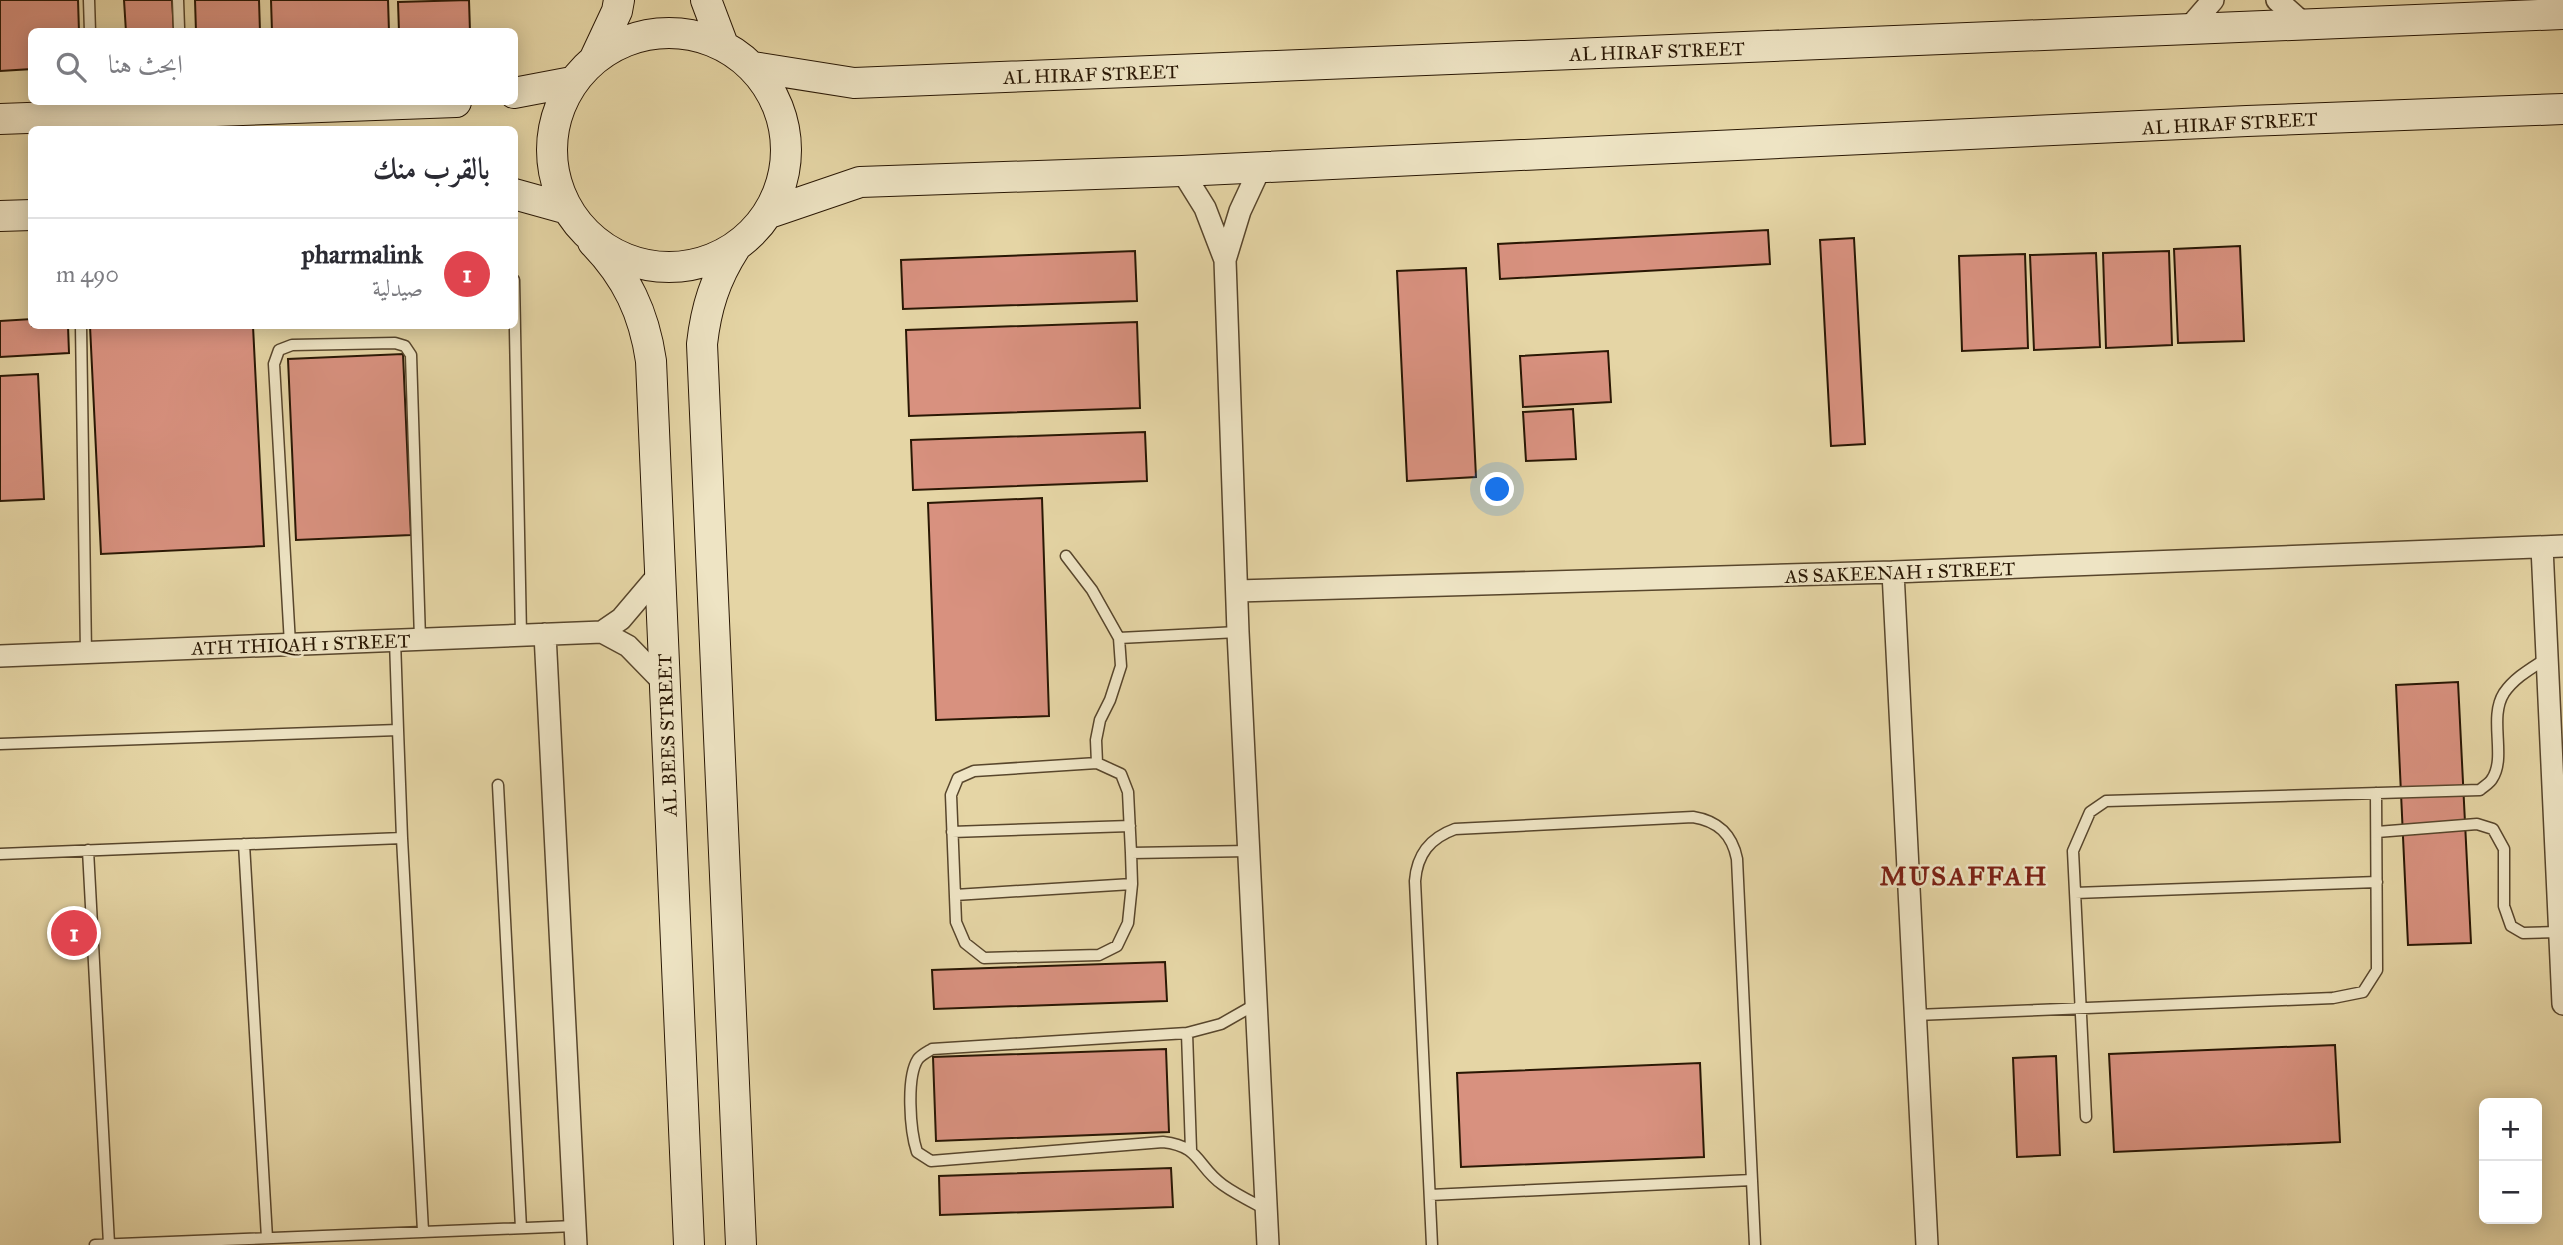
<!DOCTYPE html>
<html lang="ar">
<head>
<meta charset="utf-8">
<style>
  body { margin:0; font-family:"IM FELL Great Primer",Amiri,serif; background:#f7f7f7; color:#2b2b33; direction:rtl }
  .controls { position:absolute; right:21px; bottom:21px; display:grid; overflow:hidden; border-radius:10px; box-shadow:0 4px 18px #0003 }
  .controls button { width:63px; height:63px; display:grid; place-items:center; padding:0; border:0; border-bottom:2px solid #e1e1e2; background:#fff; color:#2b2b33; font:35px sans-serif }
  .you { position:absolute; left:1498px; top:490px; width:24px; height:24px; margin:-18px; border:5px solid #fff; border-radius:50%; background:#1a73e8; box-shadow:0 0 0 10px #1a73e833 }
  .badge { display:grid; place-items:center; width:46px; height:46px; border-radius:50%; background:#8f2418; color:#fff; font-size:23px; font-weight:700 }
  .pin { position:absolute; translate:-50% -50%; border:4px solid #fff; box-shadow:0 2px 7px #0006 }
  .list { margin:0; padding:0; list-style:none }
  h2 { display:flex; justify-content:space-between; align-items:center; height:91px; margin:0; padding:0 28px; font-size:30px }
  h2 small { font-size:23px; font-weight:400; color:#7c7c81 }
  .list li { display:grid; grid-template-columns:46px 1fr auto; gap:21px; align-items:center; box-sizing:border-box; height:112px; padding:0 28px; border-top:2px solid #e1e1e2 }
  .list b { display:block; font-size:26px; white-space:nowrap }
  .list p { margin:0; font-size:23px; white-space:nowrap; color:#7c7c81 }
  .list em { font-size:23px; font-style:normal; color:#7c7c81 }
  .icon { flex:none; width:38px; height:38px; fill:none; stroke:currentColor; stroke-width:2; stroke-linecap:round; stroke-linejoin:round }
  .map { position:relative; flex:none; width:2563px; height:1245px; overflow:hidden; direction:ltr }
  .search { position:absolute; background:#fff; box-shadow:0 4px 18px #0003; left:28px; top:28px; width:490px; height:77px; display:flex; align-items:center; gap:18px; box-sizing:border-box; padding:0 24px; border-radius:10px; color:#7c7c81; font-size:26px }
  .panel { position:absolute; background:#fff; box-shadow:0 4px 18px #0003; left:28px; top:126px; width:490px; height:203px; border-radius:10px; direction:rtl }
  .map>svg:first-child { display:block }
</style>
</head>
<body>
<div class="map">
<svg width="2563" height="1245" viewBox="0 0 2563 1245">
  <rect width="100%" height="100%" fill="#e5d5a5"/>
  <filter id="stains"><feTurbulence type="fractalNoise" baseFrequency=".00286" numOctaves="4"/><feColorMatrix values="0 0 0 0 .2 0 0 0 0 .09 0 0 0 0 .02 0 0 0 .5 -.17"/></filter>
  <radialGradient id="worn" r=".72"><stop offset=".6" stop-color="#630" stop-opacity="0"/><stop offset="1" stop-color="#630" stop-opacity=".3"/></radialGradient>
  <path fill="#d8917f" stroke="#291704" stroke-width="2" d="M0,0h78l1,32h-47v37l-32,2z
    M124,0h48l2,32h-48z
    M195,0h64l1,32h-64z
    M271,0h117l1,32h-117z
    M469,0l1,32h-71l-1,-30z
    M1768,230l2,34 -270,15 -2,-35z
    M1854,238l11,206 -34,2 -11,-206z
    M2240,246l4,95 -66,2 -4,-94z
    M1135,251l2,50 -234,8 -2,-49z
    M2169,251l3,94 -66,3 -3,-95z
    M2096,253l4,94 -66,3 -4,-95z
    M2025,254l3,94 -66,3 -3,-95z
    M1466,268l10,209 -69,4 -10,-210z
    M32,319v7h36l1,27 -69,4v-36z
    M1137,322l3,86 -231,8 -3,-86z
    M90,326h163l11,220 -163,8z
    M1608,351l3,51 -88,5 -3,-51z
    M403,354l8,181 -115,5 -8,-181z
    M38,374l6,125 -44,2v-125z
    M1573,409l3,50 -50,2 -3,-49z
    M1145,432l2,49 -234,9 -2,-50z
    M1042,498l7,218 -113,4 -8,-217z
    M2458,682l13,261 -63,2 -12,-260z
    M1165,962l2,39 -233,8 -2,-39z
    M2335,1045l5,97 -226,10 -5,-98z
    M1166,1049l3,83 -233,9 -3,-84z
    M2056,1056l4,99 -43,2 -4,-99z
    M1700,1063l4,94 -243,10 -4,-94z
    M1171,1168l2,39 -233,8 -1,-39z"/>
  <g fill="none" stroke-linecap="round" stroke-linejoin="round">
    <defs>
      <path id="lane" d="M89,0l1,32
        M178,0l1,28
        M514,280l7,355
        M81,326l5,327
        M1066,556l26,34 27,48 2,28 -11,34 -10,20 -4,20 1,23
        M1119,638l119,-6
        M395,640l3,90
        M290,644l-16,-280 5,-14 13,-5 103,-2 10,3 6,9 9,284
        M0,744l398,-14 4,108
        M498,785l23,443
        M952,832l178,-6
        M2377,832l100,-8 16,5 11,20v57l7,20 12,7 36,-1
        M244,844l23,394
        M88,850l21,394
        M1131,853l-3,-61 -7,-18 -24,-11 -123,8 -16,7 -7,17 5,127 9,21 19,15 115,-3 18,-9 11,-23 4,-39 -1,-31 118,-2
        M0,854l402,-16 21,393
        M2075,893l302,-11
        M955,895l177,-11
        M1256,1004l-35,20 -34,9 -255,16c-5,3 -11,6 -14,10 -12,18 -8,72 -1,93l14,9 232,-19c38,4 34,25 60,43 14,10 29,17 44,25
        M1916,1015l417,-17 30,-6 14,-22 -1,-177
        M1187,1033l4,117
        M2086,1117l-13,-266 17,-39 16,-11 374,-11c3,-3 10,-7 12,-11 15,-22 -4,-61 12,-86 11,-16 28,-25 43,-35
        M1430,1195l322,-15
        M95,1245l480,-19
        M1432,1245l-17,-364c2,-27 15,-43 40,-52l238,-12c25,4 39,17 44,42l18,386"/>
      <path id="street" d="M2277,0l27,24
        M2187,30l26,-30
        M1260,168l-20,43 -15,49 13,372 30,613
        M1182,171l23,37 20,52
        M2542,547l21,457
        M1893,572l34,673
        M1237,591l656,-19 670,-26
        M602,632l19,-13 39,-46
        M545,634l31,611
        M0,656l602,-24 26,14 37,38"/>
      <path id="secondary" d="M706,0l17,45
        M552 150a117 117 0 1 1 234 0a117 117 0 1 1-234 0Z
        M595,58l22,-47 2,-11
        M753,67l101,16 1709,-69
        M514,93l58,-11
        M0,119l456,-17
        M514,194l54,15
        M769,213l91,-31 322,-11 1065,-50 316,-12
        M0,216l32,-1
        M593,242c34,35 51,71 58,119l38,884
        M735,248c-20,31 -29,60 -33,96l39,901"/>
    </defs>
    <use href="#lane" stroke="#58462c" stroke-width="13"/>
    <use href="#street" stroke="#58462c" stroke-width="24"/>
    <use href="#secondary" stroke="#291704" stroke-width="32"/>
    <use href="#lane" stroke="#eee4c4" stroke-width="10"/>
    <use href="#street" stroke="#eee4c4" stroke-width="21"/>
    <use href="#secondary" stroke="#eee4c4" stroke-width="30"/>
  </g>
  <g text-anchor="middle" stroke-width="5" stroke-linejoin="round" paint-order="stroke">
    <g font-size="19" fill="#291704" stroke="#eee4c4">
      <text transform="translate(1657 51) rotate(-2)" y="7">AL HIRAF STREET</text>
      <text transform="translate(1091 74) rotate(-2)" y="7">AL HIRAF STREET</text>
      <text transform="translate(2230 123) rotate(-3)" y="7">AL HIRAF STREET</text>
      <text transform="translate(1900 572) rotate(-2)" y="7">AS SAKEENAH 1 STREET</text>
      <text transform="translate(301 644) rotate(-2)" y="7">ATH THIQAH 1 STREET</text>
      <text transform="translate(667 735) rotate(-92)" y="7">AL BEES STREET</text>
    </g>
    <g font-size="26" font-weight="bold" letter-spacing="2" fill="#7a1f14" stroke="#eee4c4">
      <text x="1964" y="885">MUSAFFAH</text>
    </g>
  </g>
  <rect width="100%" height="100%" filter="url(#stains)"/>
  <rect width="100%" height="100%" fill="url(#worn)"/>
</svg>
<div class="controls">
<button>+</button>
<button>−</button>
</div>
<div class="you"></div>
<div class="pin badge" style="left:74px;top:933px;background:#e0444e">1</div>
<div class="search"><svg class="icon" aria-label="search" viewBox="0 0 24 24"><circle cx="10" cy="10" r="6"/><path d="M15 15l6 6"/></svg>ابحث هنا</div>
<section class="panel">
<h2>بالقرب منك<small></small></h2>
<ul class="list">
<li><span class="badge" style="background:#e0444e">1</span><div><b>pharmalink</b><p>صيدلية</p></div><em>490 m</em></li>
</ul>
</section>
</div>
</body>
</html>
